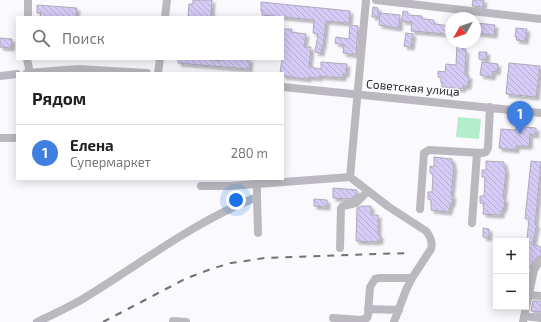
<!DOCTYPE html>
<html lang="ru">
<head>
<meta charset="utf-8">
<style>
  body { margin:0; font-family:"Exo 2",sans-serif; background:#f6f6f6; color:#222 }
  .controls { position:absolute; right:12px; bottom:12px; display:grid; overflow:hidden; border-radius:0px; box-shadow:0 2px 10px #0003 }
  .controls button { width:36px; height:36px; display:grid; place-items:center; padding:0; border:0; border-bottom:1px solid #e0e0e0; background:#fff; color:#222; font:20px sans-serif }
  .compass { position:absolute; left:445px; top:12px; width:36px; height:36px; border-radius:50%; background:#fff; box-shadow:0 2px 10px #0003; rotate:230deg }
  .you { position:absolute; left:236px; top:200px; width:14px; height:14px; margin:-10px; border:3px solid #fff; border-radius:50%; background:#1a73e8; box-shadow:0 0 0 6px #1a73e833 }
  .badge { display:grid; place-items:center; width:26px; height:26px; border-radius:50%; background:#d93025; color:#fff; font-size:13px; font-weight:700 }
  .pin { position:absolute; translate:-50% -33px; filter:drop-shadow(0 1px 2px #0008) }
  .pin::after { content:''; position:absolute; top:21px; width:14px; height:12px; background:inherit; clip-path:polygon(0 0,100% 0,50% 100%) }
  .list { margin:0; padding:0; list-style:none }
  h2 { display:flex; justify-content:space-between; align-items:center; height:52px; margin:0; padding:0 16px; font-size:17px }
  h2 small { font-size:13px; font-weight:400; color:#767676 }
  .list li { display:grid; grid-template-columns:26px 1fr auto; gap:12px; align-items:center; box-sizing:border-box; height:56px; padding:0 16px; border-top:1px solid #e0e0e0 }
  .list b { display:block; font-size:15px; white-space:nowrap }
  .list p { margin:0; font-size:13px; white-space:nowrap; color:#767676 }
  .list em { font-size:13px; font-style:normal; color:#767676 }
  .icon { flex:none; width:22px; height:22px; fill:none; stroke:currentColor; stroke-width:2; stroke-linecap:round; stroke-linejoin:round }
  .map { position:relative; flex:none; width:541px; height:322px; overflow:hidden }
  .search { position:absolute; background:#fff; box-shadow:0 2px 10px #0003; left:16px; top:16px; width:268px; height:44px; display:flex; align-items:center; gap:10px; box-sizing:border-box; padding:0 14px; border-radius:0px; color:#767676; font-size:15px }
  .panel { position:absolute; background:#fff; box-shadow:0 2px 10px #0003; left:16px; top:72px; width:268px; height:108px; border-radius:0px }
  .map>svg:first-child { display:block }
</style>
</head>
<body>
<div class="map">
<svg width="541" height="322" viewBox="0 0 541 322">
  <defs>
    <pattern id="building-back-hatch" width="6" height="6" patternUnits="userSpaceOnUse"><rect width="6" height="6" fill="#d6cbf6"/><path d="M-1 5l2 2M0 0l6 6M5-1l2 2" fill="none" stroke="#b8aed3"/></pattern>
    <filter id="shadow"><feDropShadow dx="3" dy="3" stdDeviation="1" flood-color="#0004"/></filter>
  </defs>
  <rect width="100%" height="100%" fill="#faf9fe"/>
  <path fill="#b3eeca" d="M458,117l23,2 -2,20 -23,-2z"/>
  <path fill="url(#building-back-hatch)" stroke="#adaab7" filter="url(#shadow)" d="M193,0h19l-1,17h-23l1,-13h4z
    M473,0h11l-1,7 -11,-1z
    M261,2l89,9 -1,12 -23,-2 -3,25h-1l-1,7 -6,-1 3,-18 -5,-1 1,-13 -52,-5v-4h-1z
    M37,5l40,3 -1,9h-36l1,-4h-4z
    M373,7l5,1v9h-6z
    M403,11l5,1v3l14,1v2l2,1 10,1v4h1l16,2v7l-4,-1v2l-36,-3 1,-9 -10,-1z
    M380,13l20,2 -1,13 -20,-3z
    M477,23l18,2 -1,10 -18,-2z
    M350,25l8,1 -2,29 -13,-2 1,-8 -9,-2 1,-6 13,2z
    M516,28l11,1 -2,12 -9,-1 1,-3h-2z
    M283,29h9l-1,3 15,2 -2,13h7l-2,20 12,2v-7l26,2 -1,10h-3v4l-24,-2v2l-11,-1v2l-25,-3v-3h-3l2,-14h1z
    M406,33l7,1 -2,13 -7,-1z
    M0,38l12,1 -1,9 -11,-1z
    M457,42h6l-1,8h4l-1,25 4,1 -1,10h-5v3l-21,-2v-4h-1v-5l-3,-1v-6l7,1 1,-8 10,1z
    M479,52h8l-1,8 -7,-1z
    M178,59h28l15,2v-2h29l-1,10 -71,-6z
    M482,62l16,2 -1,8 -4,-1 -1,6 -12,-2z
    M509,63l31,3 -4,31 -30,-3z
    M516,126l20,2v7l-6,-1 -1,12h-13v4l-17,-2 2,-19 15,1z
    M434,157l18,2v4h1v4h1l-3,29h2l-1,8h-2v4h-1v4l-18,-2v-10l-3,-1v-7h4l1,-18 -3,-1v-7l4,1z
    M486,161l18,1v4h1v4h1l-3,29h2l-1,9h-1l-1,3h-1v4l-18,-1 1,-11h-4v-7h4l1,-19h-3v-7h4z
    M531,161l10,1 -6,63h2l-1,3 -3,16 8,3v9l-4,1 -7,10 -4,-1v-27h1l2,-20h-4z
    M333,188l24,2v4l-6,5 -18,-1z
    M314,199l13,1v7l-13,-1z
    M361,206h10v9h7v20h2v6h-3v1l-21,-1 1,-33z
    M483,228l6,1v9l-6,-1z
    M533,301h8v11l-10,-1z"/>
  <g fill="none" stroke-linecap="round" stroke-linejoin="round">
    <path stroke="#bbb9bf" stroke-width="8" d="M28,0v17
      M376,0l165,19
      M165,17l2,-17
      M27,59l3,14
      M27,73l51,-4 69,4
      M158,73l2,-14
      M0,76l17,-2
      M283,87l258,26
      M0,138h17
      M350,177l39,30 37,24c5,6 7,11 5,18l-19,29 -6,12 -12,32
      M201,186h29l120,-9 16,-177
      M257,197l1,36
      M420,209l4,-56 5,-3 53,3 4,-1 2,-4 2,-41
      M472,223l5,-70
      M340,248l1,-40 2,-2 13,-3 12,-12
      M529,295l12,1
      M368,309l31,1
      M524,316l17,2
      M333,318l28,2 6,-2 1,-3 2,-28 5,-8 5,-1h32
      M173,321l13,1
      M37,322c15,-7 30,-14 44,-22 58,-35 112,-78 176,-103v-14
      M523,322l11,-52 3,-5 4,-4"/>
    <path stroke="#727176" stroke-width="2" stroke-dasharray="7 7" stroke-linecap="butt" d="M103,322l82,-43 26,-10 20,-6 34,-5 143,-5"/>
  </g>
  <g text-anchor="middle" stroke-width="3" stroke-linejoin="round" paint-order="stroke">
    <g font-size="12" fill="#2d2c31" stroke="#faf9fe">
      <text transform="translate(413 88) rotate(5)" y="4">Советская улица</text>
    </g>
  </g>
</svg>
<div class="controls">
<button>+</button>
<button>−</button>
</div>
<svg class="compass" viewBox="-18 -18 36 36"><path d="M0-13l5 13h-10z" fill="#e53935"/><path d="M0 13l5-13h-10z" fill="#767676"/></svg>
<div class="you"></div>
<div class="pin badge" style="left:520px;top:134px;background:#3f7fe0">1</div>
<div class="search"><svg class="icon" aria-label="search" viewBox="0 0 24 24"><circle cx="10" cy="10" r="6"/><path d="M15 15l6 6"/></svg>Поиск</div>
<section class="panel">
<h2>Рядом<small></small></h2>
<ul class="list">
<li><span class="badge" style="background:#3f7fe0">1</span><div><b>Елена</b><p>Супермаркет</p></div><em>280 m</em></li>
</ul>
</section>
</div>
</body>
</html>
